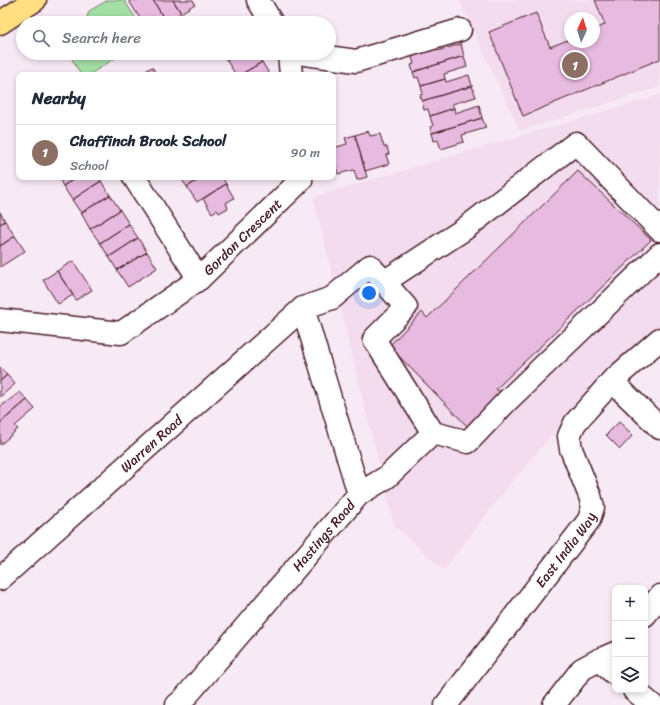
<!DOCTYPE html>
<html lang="en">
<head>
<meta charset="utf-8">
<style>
  body { margin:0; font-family:Sriracha,sans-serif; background:#f6f6f7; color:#1f2937 }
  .controls { position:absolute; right:12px; bottom:12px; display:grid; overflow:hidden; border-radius:8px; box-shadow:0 2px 6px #0003 }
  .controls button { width:36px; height:36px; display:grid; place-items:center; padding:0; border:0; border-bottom:1px solid #e0e1e3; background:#fff; color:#1f2937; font:20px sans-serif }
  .compass { position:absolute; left:564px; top:12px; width:36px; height:36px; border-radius:50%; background:#fff; box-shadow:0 2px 6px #0003; rotate:4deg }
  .you { position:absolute; left:369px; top:293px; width:14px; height:14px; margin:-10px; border:3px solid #fff; border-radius:50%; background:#1a73e8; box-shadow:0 0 0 6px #1a73e833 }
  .badge { display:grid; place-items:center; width:26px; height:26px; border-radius:50%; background:#db2777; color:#fff; font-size:13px; font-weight:700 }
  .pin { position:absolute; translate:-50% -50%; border:2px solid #fff; box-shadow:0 1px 4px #0006 }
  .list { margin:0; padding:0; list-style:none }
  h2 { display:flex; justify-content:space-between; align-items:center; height:52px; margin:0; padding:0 16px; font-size:17px }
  h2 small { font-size:13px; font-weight:400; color:#747a83 }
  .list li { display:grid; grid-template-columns:26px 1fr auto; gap:12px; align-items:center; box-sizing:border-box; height:56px; padding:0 16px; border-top:1px solid #e0e1e3 }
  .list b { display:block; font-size:15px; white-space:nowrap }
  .list p { margin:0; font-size:13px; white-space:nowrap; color:#747a83 }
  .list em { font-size:13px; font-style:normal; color:#747a83 }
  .icon { flex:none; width:22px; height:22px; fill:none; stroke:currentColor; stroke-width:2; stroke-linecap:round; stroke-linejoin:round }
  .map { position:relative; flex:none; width:660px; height:705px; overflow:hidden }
  .search { position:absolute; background:#fff; box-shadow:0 2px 6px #0003; left:16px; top:16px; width:320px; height:44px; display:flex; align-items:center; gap:10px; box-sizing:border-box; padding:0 14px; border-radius:22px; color:#747a83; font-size:15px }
  .panel { position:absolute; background:#fff; box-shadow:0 2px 6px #0003; left:16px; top:72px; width:320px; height:108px; border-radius:8px }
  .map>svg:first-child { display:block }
</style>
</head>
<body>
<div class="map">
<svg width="660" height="705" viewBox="0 0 660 705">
  <rect width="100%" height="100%" fill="#f8eaf5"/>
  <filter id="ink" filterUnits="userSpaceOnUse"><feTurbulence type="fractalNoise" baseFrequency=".025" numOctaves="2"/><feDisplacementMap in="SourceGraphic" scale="8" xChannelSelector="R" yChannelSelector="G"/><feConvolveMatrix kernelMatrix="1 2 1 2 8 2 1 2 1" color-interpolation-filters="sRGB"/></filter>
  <g filter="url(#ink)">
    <path fill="#f3dcee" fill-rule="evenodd" d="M459,0h201v87l-140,44zM570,18h24v24h-24z
      M660,95v231l-111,112 -55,66 -50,66 -50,-44 -81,-329z"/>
    <path fill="#a4e0a6" stroke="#778068" d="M108,0h16l15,23h-54l4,-12z
      M74,53h49l-34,22h-8l-9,-16z"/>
    <path fill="#e7badf" stroke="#4a1f2b" d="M131,0h22l13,22 -2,1h-21l-14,-22z
      M153,0h20l8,13 -15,9z
      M173,0h20l2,4 -14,9z
      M595,0h65v59l-137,57 -34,-84 47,-19 14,34 20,-8v3h24v-13l11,-4z
      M240,17l4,6h-13z
      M461,44l3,12 -51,16 -2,-7 3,-1 -3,-10 25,-7 1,4z
      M222,53h17l-12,8z
      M239,53h17l6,9 -22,13h-4l-9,-14z
      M464,56l3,11 -23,7 1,5 -24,7 -3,-9 -3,1 -2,-6z
      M262,62l8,13h-30z
      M152,67l5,8h-18z
      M469,75l3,11 -50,15 -2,-6 3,-1 -2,-8 24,-7 1,3z
      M472,86l4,11 -24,7 2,4 -24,8 -2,-7 -4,1 -2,-9z
      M479,105l3,13 -50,15 -2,-6 3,-1 -3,-10 24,-8 1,5z
      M482,118l4,10 -24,7 2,7 -23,7 -3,-9 -4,1 -2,-8z
      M368,131l2,5 10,-2 4,13h3l2,7 -3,1 3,9 -24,7 -10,-36z
      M355,135l12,42 -10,3 -3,-10 -16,4 -5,-16v-10l14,-4 -2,-6z
      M578,171l73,69 -155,149 8,5 -33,36 -82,-84 33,-34 5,6z
      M58,177h19l-14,9z
      M77,177h22l2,4 -29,19 -9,-14z
      M180,177h23l-16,10z
      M203,177h19l4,7 -29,18 -10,-15z
      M101,181l9,14 -29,18 -9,-13z
      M226,184l8,14 -8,5 2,5 -9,5 -2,-3 -5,3 -9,-14z
      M110,195l10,15 -30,19 -9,-16z
      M120,210l9,14 -29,19 -10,-14z
      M0,212l5,9 -5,3z
      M5,221l10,15 -15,10v-22z
      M129,224l9,14 -29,19 -9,-14z
      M15,236l10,15 -25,16v-21z
      M138,238l9,14 -30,18 -8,-13z
      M147,252l10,16 -29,19 -11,-17z
      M73,261l19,29 -16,10 -19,-29z
      M57,271l16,24 -15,9 -15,-24z
      M0,367l7,8 -7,6z
      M7,375l8,9 -15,13v-16z
      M20,392l7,8 -27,23v-16z
      M27,400l8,9 -20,17 3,3 -18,16v-22z
      M619,422l14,13 -13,14 -14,-14z"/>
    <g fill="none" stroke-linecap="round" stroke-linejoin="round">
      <defs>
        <g id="minor">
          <path d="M258,0l14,23"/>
          <path d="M289,53l2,22"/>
          <path d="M298,53l58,8 104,-31"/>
          <path d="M134,177l65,102"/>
          <path d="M384,282l79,-52 113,-87 84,87"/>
          <path id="s1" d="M0,320l121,13 78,-54 102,-99 -1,-3"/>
          <path d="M612,381l48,47"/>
          <path d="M359,494l28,-17 46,-44"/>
          <path id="s2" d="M0,579l303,-271 29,-10 38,-32 36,41 -32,32 59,94 35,9 40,-42 152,-146"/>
          <path d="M645,615l15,-19"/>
          <path d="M599,660l16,14"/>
          <path d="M634,690l18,15"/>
          <path id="s3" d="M177,705l6,-5 176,-206 -56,-186"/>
          <path id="s4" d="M446,705l143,-185 4,-13 -3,-11 -19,-47 -2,-13 6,-13 37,-42 48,-42"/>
          <path d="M554,705l28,-36 17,-9 16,-7"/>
        </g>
        <path id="major" d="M0,23l35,-23"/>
      </defs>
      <use href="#minor" stroke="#4a1f2b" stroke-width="25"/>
      <use href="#major" stroke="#4a1f2b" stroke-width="25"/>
      <use href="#minor" stroke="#fff" stroke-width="22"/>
      <use href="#major" stroke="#ffdf80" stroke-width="22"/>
    </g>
  </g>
  <g text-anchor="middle" stroke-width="4" stroke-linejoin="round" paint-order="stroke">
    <g font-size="14" fill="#4a1f2b" stroke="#fff">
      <text dy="5" stroke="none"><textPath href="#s1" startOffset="277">Gordon Crescent</textPath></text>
      <text dy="5" stroke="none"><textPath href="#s2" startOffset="203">Warren Road</textPath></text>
      <text dy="5" stroke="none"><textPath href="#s3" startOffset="224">Hastings Road</textPath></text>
      <text dy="5" stroke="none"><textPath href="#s4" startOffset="196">East India Way</textPath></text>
    </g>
  </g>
</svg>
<div class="controls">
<button>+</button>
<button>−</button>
<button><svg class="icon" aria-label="layers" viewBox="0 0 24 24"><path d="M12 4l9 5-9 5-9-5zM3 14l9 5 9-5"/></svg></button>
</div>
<svg class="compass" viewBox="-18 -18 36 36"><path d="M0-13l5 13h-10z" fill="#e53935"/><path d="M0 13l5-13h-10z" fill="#747a83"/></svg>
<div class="you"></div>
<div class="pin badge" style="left:575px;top:65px;background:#8d6e63">1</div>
<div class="search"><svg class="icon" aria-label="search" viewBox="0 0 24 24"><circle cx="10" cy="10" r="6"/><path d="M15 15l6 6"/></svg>Search here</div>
<section class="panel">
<h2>Nearby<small></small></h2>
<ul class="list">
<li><span class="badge" style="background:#8d6e63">1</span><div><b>Chaffinch Brook School</b><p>School</p></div><em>90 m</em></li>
</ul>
</section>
</div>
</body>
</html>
